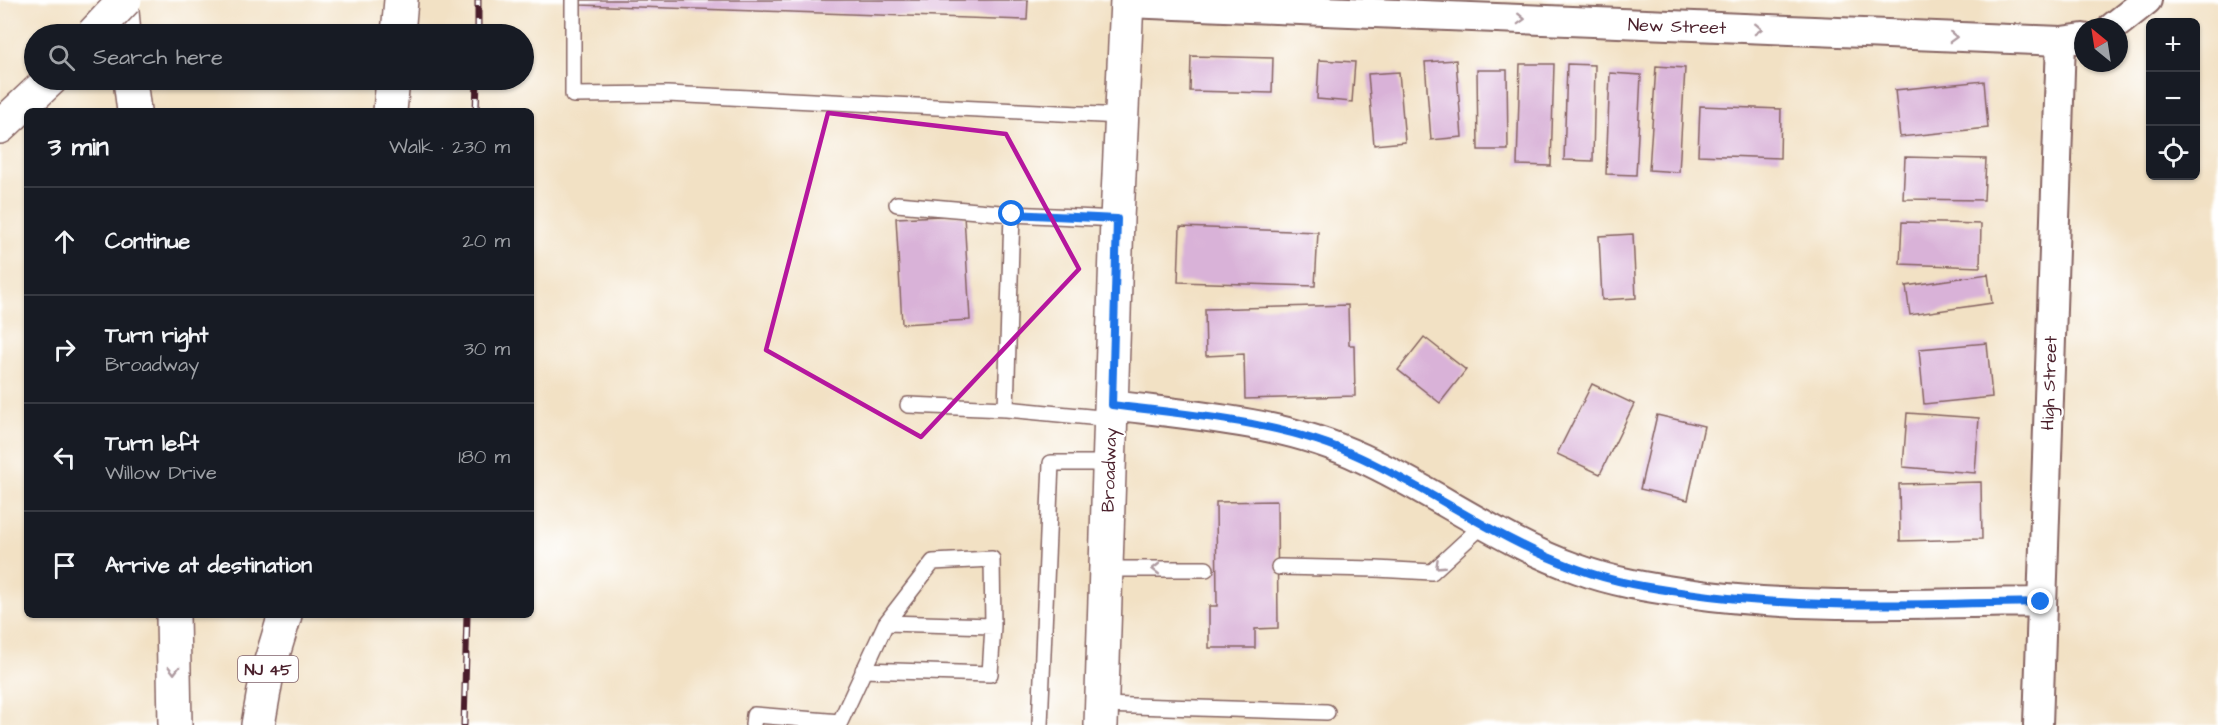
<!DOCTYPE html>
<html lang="en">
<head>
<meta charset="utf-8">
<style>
  body { margin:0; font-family:"Architects Daughter",sans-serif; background:#20242c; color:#f1f3f6 }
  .controls { position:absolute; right:18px; top:18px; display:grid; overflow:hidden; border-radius:9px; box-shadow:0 2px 4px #0004 }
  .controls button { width:54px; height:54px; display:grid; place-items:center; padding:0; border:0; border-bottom:2px solid #363941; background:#171b24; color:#f1f3f6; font:30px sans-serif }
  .compass { position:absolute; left:2074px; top:18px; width:54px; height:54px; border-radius:50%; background:#171b24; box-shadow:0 2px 4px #0004; rotate:330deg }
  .stop { position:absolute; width:18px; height:18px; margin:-14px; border:4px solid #1a73e8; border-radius:50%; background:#fff }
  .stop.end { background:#1a73e8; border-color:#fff; box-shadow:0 2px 6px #0008 }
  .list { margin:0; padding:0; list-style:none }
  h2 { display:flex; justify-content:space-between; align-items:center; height:78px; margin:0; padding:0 24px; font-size:26px }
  h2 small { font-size:20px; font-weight:400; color:#9ea1a6 }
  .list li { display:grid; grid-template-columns:39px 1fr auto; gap:18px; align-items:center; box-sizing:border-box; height:108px; padding:0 24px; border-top:2px solid #363941 }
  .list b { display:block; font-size:22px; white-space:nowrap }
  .list p { margin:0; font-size:20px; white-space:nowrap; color:#9ea1a6 }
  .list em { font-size:20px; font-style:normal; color:#9ea1a6 }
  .icon { flex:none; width:33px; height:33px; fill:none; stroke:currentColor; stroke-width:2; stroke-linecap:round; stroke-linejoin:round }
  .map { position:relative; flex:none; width:2218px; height:725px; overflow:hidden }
  .search { position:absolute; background:#171b24; box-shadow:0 2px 4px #0004; left:24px; top:24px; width:510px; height:66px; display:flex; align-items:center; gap:15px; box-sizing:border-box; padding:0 21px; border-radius:33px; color:#9ea1a6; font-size:22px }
  .panel { position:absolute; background:#171b24; box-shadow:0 2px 4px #0004; left:24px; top:108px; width:510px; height:510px; border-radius:9px }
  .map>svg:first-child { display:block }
</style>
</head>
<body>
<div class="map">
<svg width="2218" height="725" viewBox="0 0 2218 725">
  <rect width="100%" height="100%" fill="#fff"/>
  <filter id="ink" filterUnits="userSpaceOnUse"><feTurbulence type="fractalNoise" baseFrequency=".0167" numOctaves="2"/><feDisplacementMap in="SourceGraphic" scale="12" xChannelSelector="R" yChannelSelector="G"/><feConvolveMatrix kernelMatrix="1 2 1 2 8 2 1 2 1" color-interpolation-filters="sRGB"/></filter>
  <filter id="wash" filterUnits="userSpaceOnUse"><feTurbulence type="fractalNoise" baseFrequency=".008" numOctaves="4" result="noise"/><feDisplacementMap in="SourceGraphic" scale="24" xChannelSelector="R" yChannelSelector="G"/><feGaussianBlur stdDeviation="1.35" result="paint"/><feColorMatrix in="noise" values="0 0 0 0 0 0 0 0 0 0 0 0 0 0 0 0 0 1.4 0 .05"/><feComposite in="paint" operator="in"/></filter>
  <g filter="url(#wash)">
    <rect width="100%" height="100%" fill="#f2e1c4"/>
    <g id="blocks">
      <path fill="#d9b2d8" d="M580,0h448l-1,20 -447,-15z
        M1191,56l82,2 -1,35 -82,-2z
        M1319,60l36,2 -3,40 -35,-3z
        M1456,60l6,77 -31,3 -6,-78z
        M1520,64h34l-3,102 -34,-1z
        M1567,64l28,1 -2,96 -29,-1z
        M1656,66l29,2 -6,104 -30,-2z
        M1477,70h30l1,80h-30z
        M1399,72l6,70 -31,3 -6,-71z
        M1610,73l31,2 -5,100 -30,-1z
        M1984,81l4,47 -88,9 -5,-47z
        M1700,106l81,3 -1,49 -82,-3z
        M1905,157l81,2 -2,41 -81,-1z
        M964,215l6,105 -68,4 -6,-106z
        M1902,222l79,2 -1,43 -80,-3z
        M1180,227l138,5 -3,54 -137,-4z
        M1633,234l3,64 -34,2 -3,-64z
        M1988,274l4,29 -82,12 -4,-29z
        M1348,305l1,40h5l1,51 -110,3 -1,-45 -38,2 -1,-47z
        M1424,337l42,33 -26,33 -42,-33z
        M1987,343l5,54 -68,7 -5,-55z
        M1592,384l42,20 -34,70 -43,-20z
        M1907,413l72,5 -4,55 -72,-6z
        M1657,415l47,11 -16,74 -48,-11z
        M1981,482l1,57 -82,2 -1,-57z
        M1277,501l1,127 -23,1v19h-46v-42h8l-1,-104z"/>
    </g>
  </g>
  <g filter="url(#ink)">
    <use href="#blocks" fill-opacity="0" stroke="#856361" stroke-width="1.5"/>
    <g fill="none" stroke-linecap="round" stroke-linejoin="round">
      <defs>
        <path id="lane" d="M573,0v95l94,-1 454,22
          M897,204l115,10
          M908,405l98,4
          M1111,419l-105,-10 6,-195 105,5
          M1279,567l97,2 56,3 51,-47
          M1106,569h100
          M886,623l107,3
          M1101,705l226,7
          M753,725l1,-10 86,7 46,-99 47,-61 59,-3 1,67 -3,48 -127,-4
          M1040,725l11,-262h59"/>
        <path id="street" d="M1127,3l934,38 22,-3
          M2113,27l34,-27
          M1112,405c84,11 172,16 250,53 74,34 139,84 216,111 35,13 72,19 109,24 117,17 236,10 354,9
          M2038,725l23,-684"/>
        <path id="primary" d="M121,0l3,34
          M398,34l3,-34
          M130,80l4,31
          M390,111l3,-31
          M173,615l2,110
          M258,725l9,-51 18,-59
          M1101,725l16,-506 10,-219"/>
        <path id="highway" d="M0,127l50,-47"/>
      </defs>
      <use href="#lane" stroke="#856361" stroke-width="18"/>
      <use href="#street" stroke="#856361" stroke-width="32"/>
      <use href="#primary" stroke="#856361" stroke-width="36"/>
      <use href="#highway" stroke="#856361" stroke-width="36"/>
      <use href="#lane" stroke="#fff" stroke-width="15"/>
      <use href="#street" stroke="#fff" stroke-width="28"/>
      <use href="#primary" stroke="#fff" stroke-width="33"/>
      <use href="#highway" stroke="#fff" stroke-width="33"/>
      <defs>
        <path id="rail" d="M478,34v-34
          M476,111l1,-31
          M464,725l3,-110"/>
      </defs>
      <use href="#rail" stroke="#4a1f2b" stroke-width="7"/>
      <use href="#rail" stroke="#fff" stroke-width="4.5" stroke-dasharray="14" stroke-linecap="butt"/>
      <defs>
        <path id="highway-bridge" d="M93,34l32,-34"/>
      </defs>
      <use href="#highway-bridge" stroke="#856361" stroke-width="36" stroke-linecap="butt"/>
      <use href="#highway-bridge" stroke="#fff" stroke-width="33"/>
    </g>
    <defs><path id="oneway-chevron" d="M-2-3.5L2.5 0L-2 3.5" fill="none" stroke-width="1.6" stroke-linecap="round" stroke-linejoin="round" transform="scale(1.5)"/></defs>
    <g stroke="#ae9aa0">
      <use href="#oneway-chevron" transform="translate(1521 19) rotate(2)"/>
      <use href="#oneway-chevron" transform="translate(1758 29) rotate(2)"/>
      <use href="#oneway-chevron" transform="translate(1953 37) rotate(2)"/>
      <use href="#oneway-chevron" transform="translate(1439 565) rotate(137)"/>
      <use href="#oneway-chevron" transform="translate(1156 569) rotate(180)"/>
      <use href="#oneway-chevron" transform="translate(174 670) rotate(89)"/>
    </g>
  </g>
  <g fill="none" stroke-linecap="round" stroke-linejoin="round" filter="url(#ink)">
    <path stroke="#1a73e8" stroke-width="8" d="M1012,214l105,5 -5,186c84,11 172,16 250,53 74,35 139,84 216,111 35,13 72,19 109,24 117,17 236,11 354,9"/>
  </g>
  <path fill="none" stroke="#b5179e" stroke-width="4.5" stroke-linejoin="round" d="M828,113l178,21 73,135 -158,168 -155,-87z"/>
  <g text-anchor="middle" stroke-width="4.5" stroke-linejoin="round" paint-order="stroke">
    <rect fill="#fff" stroke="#80626b" stroke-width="1.5" x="238" y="656" width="60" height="26" rx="4.5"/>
    <g font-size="16" font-weight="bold" fill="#4a1f2b">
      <text x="268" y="675">NJ 45</text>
    </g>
    <g font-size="18" fill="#4a1f2b" stroke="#fff">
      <text transform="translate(1677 26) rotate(2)" y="6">New Street</text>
      <text transform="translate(2049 383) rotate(-88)" y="6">High Street</text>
      <text transform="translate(1109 470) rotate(-88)" y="6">Broadway</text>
    </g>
  </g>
</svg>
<div class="controls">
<button>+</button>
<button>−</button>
<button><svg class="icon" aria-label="locate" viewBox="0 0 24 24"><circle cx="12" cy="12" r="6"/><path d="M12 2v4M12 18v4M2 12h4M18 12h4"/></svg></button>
</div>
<svg class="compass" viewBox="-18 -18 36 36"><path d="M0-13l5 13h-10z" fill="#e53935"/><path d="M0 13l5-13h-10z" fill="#9ea1a6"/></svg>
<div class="stop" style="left:1012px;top:214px"></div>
<div class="stop end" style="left:2041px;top:602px"></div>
<div class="search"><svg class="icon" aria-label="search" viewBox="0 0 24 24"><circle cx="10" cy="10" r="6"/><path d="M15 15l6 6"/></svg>Search here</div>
<section class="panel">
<h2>3 min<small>Walk · 230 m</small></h2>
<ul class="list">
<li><svg class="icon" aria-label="ahead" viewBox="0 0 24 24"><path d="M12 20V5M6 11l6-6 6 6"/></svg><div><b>Continue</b></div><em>20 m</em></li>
<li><svg class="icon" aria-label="right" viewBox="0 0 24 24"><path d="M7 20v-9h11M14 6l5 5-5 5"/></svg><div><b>Turn right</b><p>Broadway</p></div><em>30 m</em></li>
<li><svg class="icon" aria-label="left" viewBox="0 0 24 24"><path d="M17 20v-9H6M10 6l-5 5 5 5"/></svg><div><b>Turn left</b><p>Willow Drive</p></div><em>180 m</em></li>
<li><svg class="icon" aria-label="arrive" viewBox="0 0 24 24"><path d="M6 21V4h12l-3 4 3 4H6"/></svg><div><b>Arrive at destination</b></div></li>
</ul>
</section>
</div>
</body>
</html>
